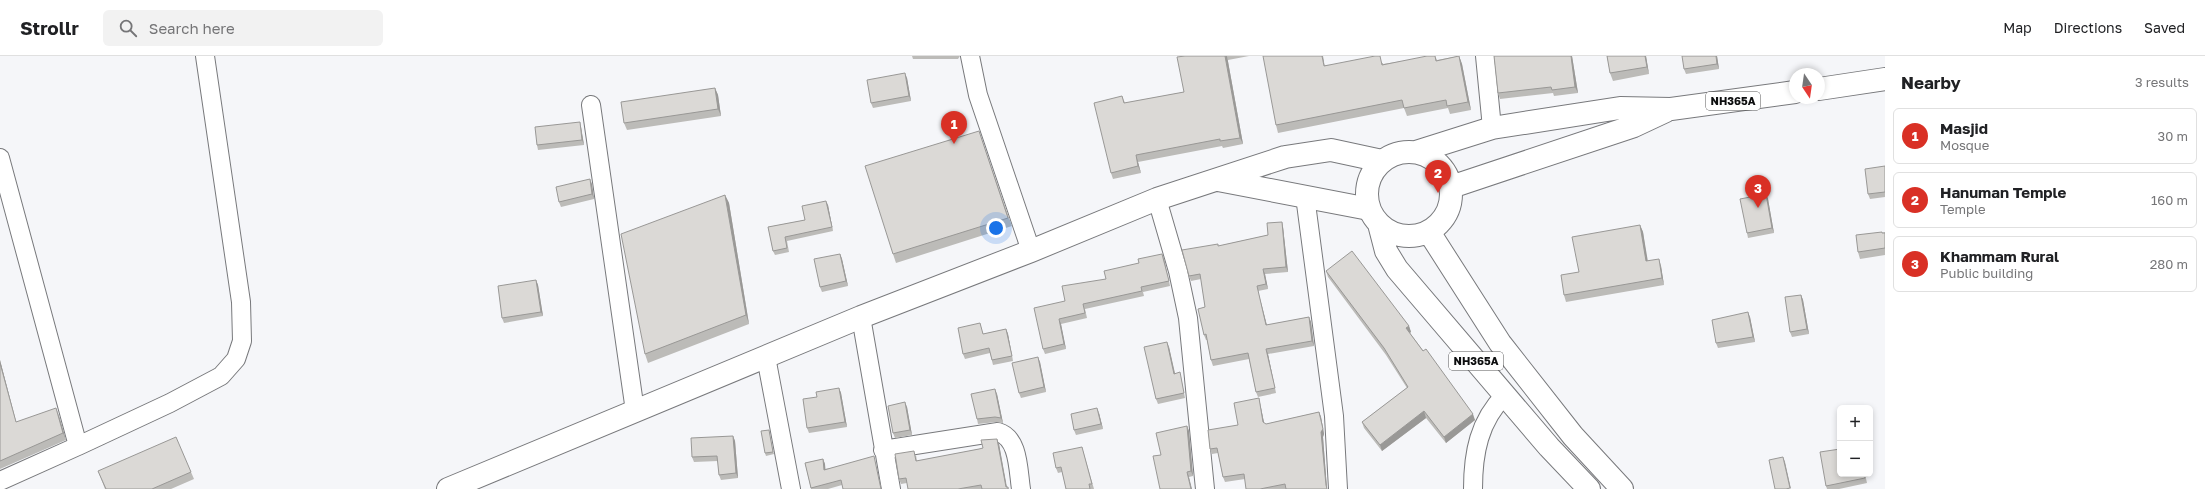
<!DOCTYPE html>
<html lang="en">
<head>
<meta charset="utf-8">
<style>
  body { margin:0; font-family:"Golos Text",sans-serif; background:#f2f2f2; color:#202124 }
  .controls { position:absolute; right:12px; bottom:12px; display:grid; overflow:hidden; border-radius:6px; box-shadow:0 2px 6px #0003 }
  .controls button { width:36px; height:36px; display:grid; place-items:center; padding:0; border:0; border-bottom:1px solid #e0e0e0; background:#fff; color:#202124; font:20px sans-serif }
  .compass { position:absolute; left:1789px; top:12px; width:36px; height:36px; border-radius:50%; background:#fff; box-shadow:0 2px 6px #0003; rotate:167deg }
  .you { position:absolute; left:996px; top:172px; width:14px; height:14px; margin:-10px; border:3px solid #fff; border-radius:50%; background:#1a73e8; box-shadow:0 0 0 6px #1a73e833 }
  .badge { display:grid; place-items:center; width:26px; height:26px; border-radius:50%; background:#d93025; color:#fff; font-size:13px; font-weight:700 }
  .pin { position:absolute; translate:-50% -33px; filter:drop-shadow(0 1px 2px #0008) }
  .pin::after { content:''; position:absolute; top:21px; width:14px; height:12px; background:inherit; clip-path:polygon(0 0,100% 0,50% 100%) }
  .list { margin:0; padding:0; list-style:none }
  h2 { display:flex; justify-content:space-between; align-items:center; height:52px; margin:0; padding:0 16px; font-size:17px }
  h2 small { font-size:13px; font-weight:400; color:#757577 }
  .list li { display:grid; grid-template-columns:26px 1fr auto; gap:12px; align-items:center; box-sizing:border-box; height:56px; margin:0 8px 8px; padding:0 8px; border:1px solid #e0e0e0; border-radius:6px }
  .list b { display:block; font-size:15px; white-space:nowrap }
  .list p { margin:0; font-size:13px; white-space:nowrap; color:#757577 }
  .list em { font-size:13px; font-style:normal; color:#757577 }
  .icon { flex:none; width:22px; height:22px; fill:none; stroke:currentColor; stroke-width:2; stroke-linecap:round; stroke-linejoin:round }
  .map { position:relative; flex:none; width:1885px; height:433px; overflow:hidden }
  header { display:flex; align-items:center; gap:24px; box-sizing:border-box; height:56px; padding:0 20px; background:#fff; border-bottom:1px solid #e0e0e0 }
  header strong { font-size:19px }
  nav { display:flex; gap:22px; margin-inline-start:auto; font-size:14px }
  .search { width:280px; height:36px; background:#f2f2f2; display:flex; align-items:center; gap:10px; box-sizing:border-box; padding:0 14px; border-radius:6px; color:#757577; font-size:15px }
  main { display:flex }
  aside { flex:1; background:#fff }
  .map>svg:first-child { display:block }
</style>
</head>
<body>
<header>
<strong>Strollr</strong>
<div class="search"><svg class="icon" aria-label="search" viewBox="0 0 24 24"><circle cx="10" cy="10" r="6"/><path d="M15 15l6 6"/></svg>Search here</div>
<nav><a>Map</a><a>Directions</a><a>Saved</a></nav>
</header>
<main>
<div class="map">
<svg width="1885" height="433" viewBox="0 0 1885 433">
  <rect width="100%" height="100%" fill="#f5f6f9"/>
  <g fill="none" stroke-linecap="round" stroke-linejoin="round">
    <defs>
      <path id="minor" d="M970,0l8,39 53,156
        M1485,0l7,72
        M591,49l44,306
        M0,102l78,288 -78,35
        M1305,140l29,220 4,73
        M1157,143l21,72 10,47 17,171
        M861,261l30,172
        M766,301l25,132
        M78,390l92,-43 51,-27 15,-17 6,-18 -1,-39 -36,-246
        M883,394l115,-18c21,6 20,38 23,57
        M1473,433c0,-36 6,-68 32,-94"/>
      <path id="major" d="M1218,124l151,29
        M448,433l413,-172 170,-66 126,-52 128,-42 46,-7 51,11"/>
      <path id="highway" d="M1819,33l66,-10
        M1367 138a42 42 0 1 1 84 0a42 42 0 1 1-84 0Z
        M1416,96l76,-24 128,-20 51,1 124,-17
        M1451,131l183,-61 32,-15
        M1379,168l7,27 11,18 152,178 40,42
        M1429,176l71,111 73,93 49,53"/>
    </defs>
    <use href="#minor" stroke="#78797c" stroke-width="20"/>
    <use href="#major" stroke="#78797c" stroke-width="24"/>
    <use href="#highway" stroke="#78797c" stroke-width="24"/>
    <use href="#minor" stroke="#fff" stroke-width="18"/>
    <use href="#major" stroke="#fff" stroke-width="22"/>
    <use href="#highway" stroke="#fff" stroke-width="22"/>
  </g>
  <path fill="#bcbbb8" d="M912,0h48l-2,3h-45z
    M1185,0h64l-21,4 -1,-4 16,88 -20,4 -1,-2 -84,16 3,11 -28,6 -2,-6 11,-77 3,7 59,-11z
    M1435,0l2,4 22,-4 3,8 9,46 -21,4 -2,-6 -41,8 -3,-8 -126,25 -2,-8 49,-60 58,-2v1z
    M1572,0l6,37 -24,3 -1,-3 -53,6 -2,-6z
    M1607,0h39l3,18 -36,7 -3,-8z
    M1717,0l2,13 -33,5 -2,-5z
    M907,22l4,23 -38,7 -2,-5z
    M715,32l3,7 3,21 -94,14 -3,-7z
    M581,71l3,18 -46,5 -1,-5z
    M979,75l33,95 -116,37 -3,-9z
    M1885,110v31l-15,2 -2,-5z
    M592,128l2,15 -33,8 -2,-5z
    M1766,138l2,5 6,34 -26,5 -1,-5z
    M725,139l4,8 20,121 -101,39 -3,-9z
    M828,149l5,26 -46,10 2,11 -14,3 -2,-4 -5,-24 37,-7z
    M1282,166l1,5 5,45 -23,2 3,15 -10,2 9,34 42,-8 2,5 3,24 -46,8 8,39 -18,4 -2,-5 -7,-33 -36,7 -2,-6 -4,-20h-1l-2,-5 1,-28 -4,-28 -10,2 -2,-5 29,-30 50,-11z
    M1640,169l3,7 4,29 14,5 3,19 -98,17 -2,-7 15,-23z
    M1885,176v23l-25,4 -2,-7 24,-19z
    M840,198l2,5 6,27 -26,6 -2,-5z
    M1164,203l6,27 -27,6 1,4 -59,13 2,9 -26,6 5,25 -21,5 -2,-5 22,-48 41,-22 33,-16z
    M1326,215l83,55 2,6 -1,1 65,87 -29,23 -20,-25 -44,33 -18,-23 -2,-6 45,-34 -21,-33 -58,-78z
    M536,224l2,5 5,31 -39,7 -2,-5z
    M1801,239l2,5 6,34 -17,3 -2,-5z
    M1750,261l5,25 -37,6 -2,-5z
    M980,267l3,11 23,-5 2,5 5,27 -20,4 -3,-12 -25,6 -2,-5z
    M1169,291l6,26 6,4 4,21 -27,6 -2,-5z
    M0,304l16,62 43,-6 7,24 -66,29z
    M1040,306l6,30 -25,6 -2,-5z
    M839,332l2,5 6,34 -38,6 -2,-5 10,-31z
    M997,338l6,29 -7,-1 -18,2 -1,-5z
    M1259,342l5,25 2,1 53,-12 2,5 3,17 -1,3 4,52h-81l-1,-10 -20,3 -2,-5 -5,-24 -6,1 -2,-5 28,-24z
    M907,351l5,28 -17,3 -2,-5z
    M1099,357l4,16 -27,6 -2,-5z
    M1187,370l2,5 4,45 -4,1 -28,-22z
    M769,374l5,24 -8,2 -1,-3z
    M733,380l2,5 3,37 -17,2 -2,-5 -1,-14 -24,1 -2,-5z
    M997,383l2,5 8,43h1l1,2h-101l-1,-6 -6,1 -2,-5 17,-24 1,6 62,-12 4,-1z
    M1082,391l12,42h-28l-4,-17 -4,1 -2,-5z
    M823,403l2,5v5l50,-8 6,28h-38l-1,-4 -14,4h-17l-6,-26z
    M98,415l93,1 3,7 -23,10h-66z
    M1840,418h25l2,9 -28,6h-12l-1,-3z"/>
  <path fill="#999896" d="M1225,0h2l16,88 -3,-6z
    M1322,0h1l3,18 -2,-8z
    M1459,0l3,8 9,46 -3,-8z
    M1571,0h1l6,37 -3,-6z
    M1645,0h1l3,18 -2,-7z
    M1716,0h1l2,13 -2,-5z
    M905,17l2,5 4,23 -2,-5z
    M715,32l3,7 3,21 -3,-7z
    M580,66l1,5 3,18 -2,-5z
    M1136,99l2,7 3,11 -3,-7z
    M590,123l2,5 2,15 -2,-5z
    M1766,138l2,5 6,34 -2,-5z
    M725,139l4,8 20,121 -3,-9z
    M826,145l2,4 5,26 -1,-4z
    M1282,166l1,5 5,45 -2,-5z
    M1640,169l3,7 6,36 -3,-7z
    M840,198l2,5 6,27 -2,-5z
    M1162,198l2,5 6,27 -1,-5z
    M1659,203l2,7 3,19 -2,-7z
    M1263,213l2,5 3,15 -2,-5z
    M536,224l2,5 5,31 -2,-4z
    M1257,230l1,5 10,39 -2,-5z
    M1801,239l2,5 6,34 -2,-5z
    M1748,256l2,5 5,25 -2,-5z
    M1309,261l2,5 3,24 -2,-5z
    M1059,263l2,5 5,25 -2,-5z
    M1409,270l2,6 -3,2 -2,-6z
    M1006,273l2,5 5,27 -1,-5z
    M1167,286l2,5 7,32 -2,-5z
    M1266,293l2,5 8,39 -1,-5z
    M1038,301l2,5 6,30 -2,-5z
    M0,304l18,69 -2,-7 -16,-59z
    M839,332l2,5 6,34 -2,-5z
    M995,333l2,5 6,29 -2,-5z
    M1259,342l1,5 5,24 -2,-5z
    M905,346l2,5 5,28 -2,-5z
    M56,352l3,8 7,24 -3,-7z
    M1097,352l2,5 4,16 -2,-5z
    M1424,355l2,7 -44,33 -2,-6z
    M1319,356l2,5 3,17 -1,3 4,52 -1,-4z
    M1473,358l2,6 -29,23 -2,-6z
    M1187,370l2,5 4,45 -2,-5z
    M733,380l2,5 3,37 -2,-5z
    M997,383l2,5 8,45 -1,-2z
    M1783,401l2,5 6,27 -1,-1z
    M823,403l2,5 1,11 -2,-5z
    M1187,416l2,5 3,12h-1z"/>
  <path fill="#dbd9d6" stroke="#999896" d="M1185,0h40l15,82 -20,3v-2l-84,16 2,11 -27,7 -17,-70 28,-7 2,7 60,-11 -7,-35z
    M1263,0h59l2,10 51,-10h5l2,9 45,-9h8l1,5 23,-5 9,46 -21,4 -1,-6 -42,8 -2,-8 -126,25z
    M1494,0h77l4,31 -23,3 -1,-3 -53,6z
    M1607,0h38l2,11 -37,6z
    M1682,0h34l1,8 -33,5z
    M905,17l4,23 -38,7 -4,-23z
    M715,32l3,21 -94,14 -3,-21z
    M580,66l2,18 -45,5 -2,-18z
    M979,75l29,87 -115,36 -28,-88z
    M1885,110v26l-17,2 -3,-25z
    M590,123l2,15 -33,8 -3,-15z
    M1766,138l6,34 -25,5 -7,-34z
    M725,139l21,120 -101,39 -24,-120z
    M826,145l6,26 -47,10 2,11 -14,3 -5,-24 37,-7 -3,-14z
    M1282,166l4,45 -23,2 3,15 -9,2 9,39 43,-8 3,24 -46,8 9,39 -19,4 -8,-39 -37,7 -5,-26 -2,1 -6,-26 7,-2 -5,-33 -11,2 -7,-26 36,-6v2l50,-11 -1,-12z
    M1640,169l6,36 13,-2 3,19 -98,17 -3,-20 18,-3 -7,-35z
    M1882,176v1h3v15l-27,4 -2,-17z
    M1352,195l57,75 -3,2 17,23 3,-2 47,65 -29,23 -20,-26 -44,34 -18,-23 46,-35 -24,-39 -58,-77z
    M840,198l6,27 -26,6 -6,-28z
    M1162,198l7,27 -28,6 1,4 -59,13 2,9 -26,6 5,25 -21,5 -9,-41 31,-7 -3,-15 44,-7 -2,-8 35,-8 -1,-4z
    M536,224l5,32 -39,6 -4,-32z
    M1801,239l6,34 -17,3 -5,-35z
    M1748,256l5,25 -37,6 -4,-23z
    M980,267l3,11 23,-5 6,27 -20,4 -3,-12 -26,6 -5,-26z
    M1167,286l7,32 6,-2 4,21 -28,6 -12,-52z
    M1038,301l6,30 -25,6 -7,-30z
    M0,307l16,59 40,-14 7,25 -63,28z
    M839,332l6,34 -38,6 -4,-29 14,-2 -1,-5z
    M995,333l6,29 -6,-1 -18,2 -6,-25z
    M1259,342l4,24 3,2 53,-12 4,17 -2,3 5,53 1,4h-41l-1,-5 -25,5h-14l-2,-15 -21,3 -6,-29 -7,1 -2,-19 30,-5 -4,-22z
    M905,346l5,28 -17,3 -5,-27z
    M1097,352l4,16 -27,6 -3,-16z
    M1187,370l4,45 -4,1 4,17h-31l-7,-33 8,-1 -5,-22z
    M769,374l4,22 -8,1 -4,-22z
    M733,380l3,37 -17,2 -2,-19 -25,1 -1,-19z
    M176,381l15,35 -39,17h-46l-8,-18z
    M997,383l9,48h2v2h-26l-1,-4 -23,4h-50l-2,-11 -7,1 -4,-25 19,-3 2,10 63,-12 4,-1 -2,-8z
    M1082,391l10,37h-3l1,5h-24l-5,-22 -5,1 -3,-15z
    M1840,393v25h24l1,4 -39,8 -6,-34z
    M874,400l7,33h-38l-2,-9 -30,8 -6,-25 18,-4 1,11z
    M1783,401l7,31 -4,1h-11l-6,-29z"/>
  <g text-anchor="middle" stroke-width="3" stroke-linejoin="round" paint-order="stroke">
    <g fill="#fff" stroke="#565657" stroke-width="1">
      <rect x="1706" y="36" width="54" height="18" rx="3"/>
      <rect x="1449" y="296" width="54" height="18" rx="3"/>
    </g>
    <g font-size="11" font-weight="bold" fill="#0d0e0f">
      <text x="1733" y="49">NH365A</text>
      <text x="1476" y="309">NH365A</text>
    </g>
  </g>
</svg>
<div class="controls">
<button>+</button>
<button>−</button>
</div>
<svg class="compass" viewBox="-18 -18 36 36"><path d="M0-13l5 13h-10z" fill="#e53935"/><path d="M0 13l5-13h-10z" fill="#757577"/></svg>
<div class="you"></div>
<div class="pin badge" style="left:954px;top:88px">1</div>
<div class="pin badge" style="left:1438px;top:137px">2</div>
<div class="pin badge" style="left:1758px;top:152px">3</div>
</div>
<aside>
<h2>Nearby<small>3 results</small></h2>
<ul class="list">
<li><span class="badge">1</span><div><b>Masjid</b><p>Mosque</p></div><em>30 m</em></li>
<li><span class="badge">2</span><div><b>Hanuman Temple</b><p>Temple</p></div><em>160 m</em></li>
<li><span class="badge">3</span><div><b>Khammam Rural</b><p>Public building</p></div><em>280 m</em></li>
</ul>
</aside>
</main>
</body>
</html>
